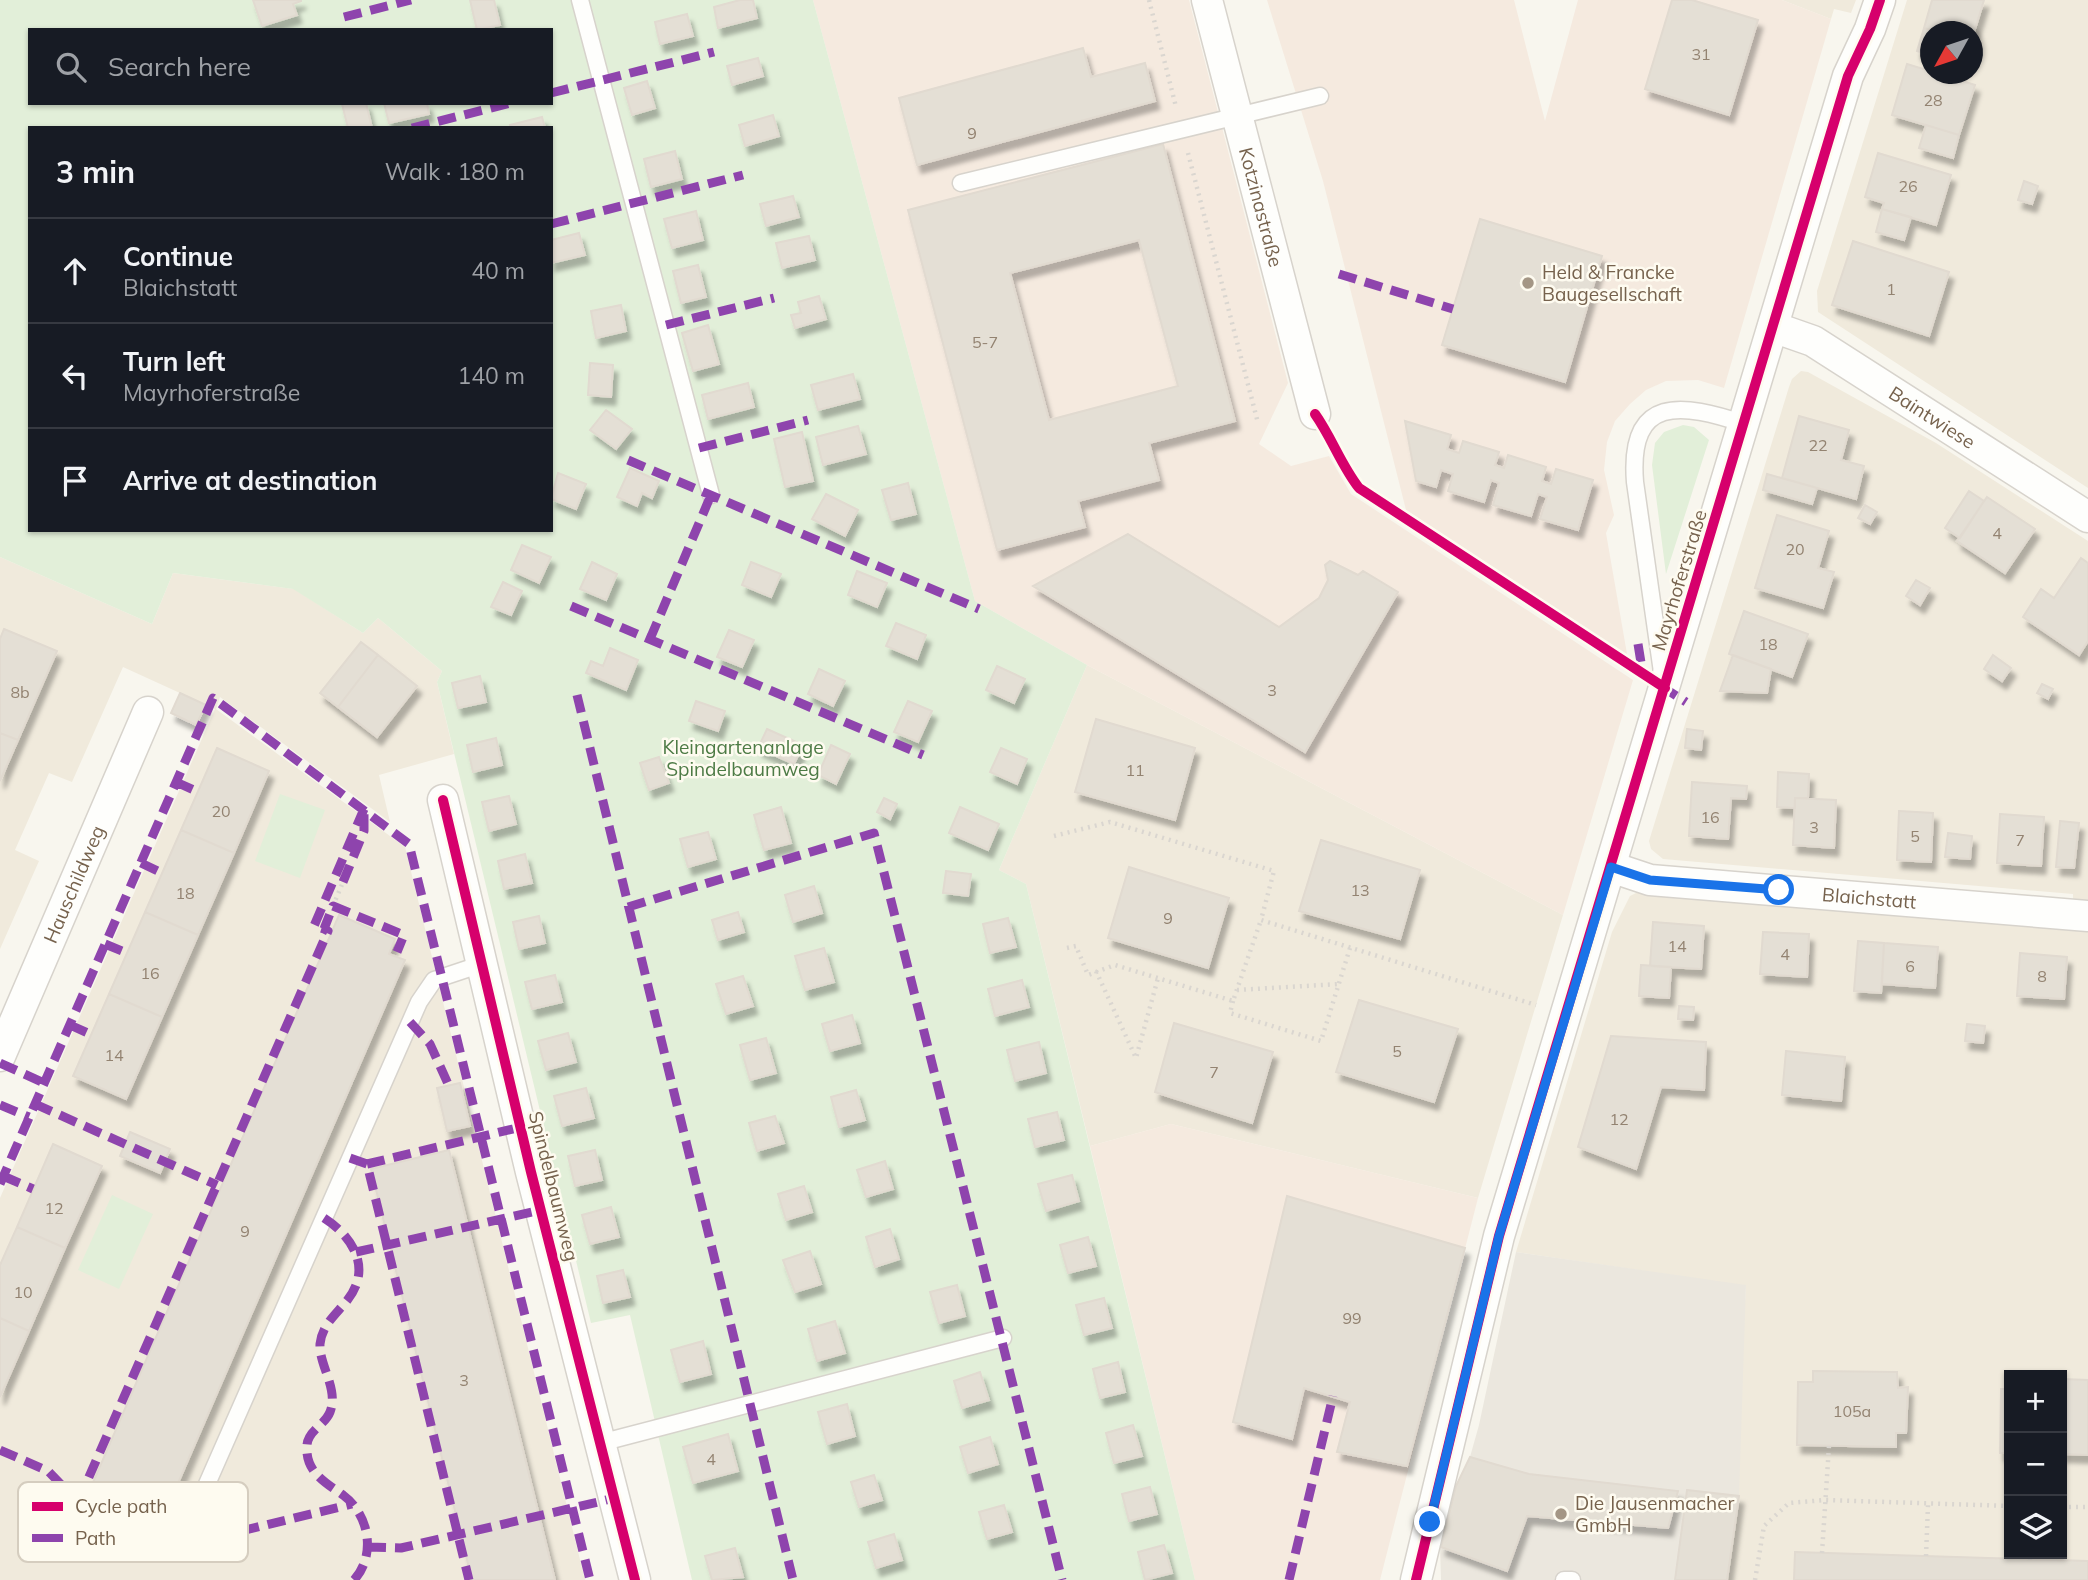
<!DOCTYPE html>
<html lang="en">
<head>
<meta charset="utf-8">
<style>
  body { margin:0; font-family:Mulish,sans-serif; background:#242831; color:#f1f3f6 }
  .controls { position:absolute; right:21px; bottom:21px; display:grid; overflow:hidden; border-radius:0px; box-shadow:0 2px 5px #0004 }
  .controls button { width:63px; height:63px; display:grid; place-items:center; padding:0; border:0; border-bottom:2px solid #363941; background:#171b24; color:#f1f3f6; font:35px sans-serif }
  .compass { position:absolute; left:1920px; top:21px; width:63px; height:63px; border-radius:50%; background:#171b24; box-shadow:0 2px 5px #0004; rotate:230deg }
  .stop { position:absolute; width:21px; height:21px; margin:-16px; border:5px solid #1a73e8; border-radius:50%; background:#fff }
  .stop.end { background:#1a73e8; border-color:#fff; box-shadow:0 2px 7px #0008 }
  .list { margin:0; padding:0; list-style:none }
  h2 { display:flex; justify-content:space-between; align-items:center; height:91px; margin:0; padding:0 28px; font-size:30px }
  h2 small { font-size:23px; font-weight:400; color:#9ea1a6 }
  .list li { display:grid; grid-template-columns:46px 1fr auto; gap:21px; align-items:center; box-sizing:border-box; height:105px; padding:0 28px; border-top:2px solid #363941 }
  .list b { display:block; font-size:26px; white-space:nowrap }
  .list p { margin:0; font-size:23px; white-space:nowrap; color:#9ea1a6 }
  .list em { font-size:23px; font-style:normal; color:#9ea1a6 }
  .icon { flex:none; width:38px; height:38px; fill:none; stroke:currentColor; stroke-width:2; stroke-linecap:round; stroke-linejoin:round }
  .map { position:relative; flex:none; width:2088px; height:1580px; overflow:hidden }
  .search { position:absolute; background:#171b24; box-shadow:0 2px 5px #0004; left:28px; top:28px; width:525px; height:77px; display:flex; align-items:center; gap:18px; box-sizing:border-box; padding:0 24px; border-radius:0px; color:#9ea1a6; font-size:26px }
  .panel { position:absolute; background:#171b24; box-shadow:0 2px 5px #0004; left:28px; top:126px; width:525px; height:406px; border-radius:0px }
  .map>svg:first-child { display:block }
</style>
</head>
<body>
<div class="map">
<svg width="2088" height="1580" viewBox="0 0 2088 1580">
  <defs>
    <filter id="shadow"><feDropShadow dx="4.5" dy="8" stdDeviation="2" flood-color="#0004"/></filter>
  </defs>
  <rect width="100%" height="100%" fill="#f8f6ee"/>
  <path fill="#f0eadc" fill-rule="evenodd" d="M1782,0h74l-5,13 -17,-4 -3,10z
    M1907,0h181v488l-270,-176 -1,-21zM1930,32h42v42h-42z
    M1801,371l7,1 128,71 152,98v361l-15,-1v-7l-410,-35 -12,-10 -2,-8 140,-454 3,-8z
    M0,557l152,67 21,-51 121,16 69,44 15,-15 64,53 -5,11 17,72 -75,21 11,47 -170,-125 -4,12 189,138 180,733h-585v-382l215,-489 -92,-42 -51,115 -23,-9 -34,77 24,11 -39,88z
    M1087,665l476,250 -85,283 -307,-74 -81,22 -64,-262 -27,-14z
    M1640,891l448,38v651h-361l19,-294 -230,-34 96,-320 18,-36zM2009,1375h53v179h-53z"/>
  <path fill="#f5eadf" d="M813,0h376l99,383 -29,61 32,22 38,-10 22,38 282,186 -70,235 -476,-250 -112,-64z
    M1267,0h247l31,121 33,-121h204l49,19 -107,369 -26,-8 -32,1 -20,9 -16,14 -15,17 -8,21 -3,28 10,45 -8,18 21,121 -221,-144 -83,-329z
    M1171,1124l307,74 -98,382h-185l-105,-434z"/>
  <path fill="#ebe7de" d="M1516,1252l230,33 -7,211 -12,84h-286l-1,-34 16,-60 14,-29 9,-32z"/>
  <path fill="#e2efd9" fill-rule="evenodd" d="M0,0h813l162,601 112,64 -88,205 27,14 169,696h-503l-62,-265 -39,8 -154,-641 5,-11 -64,-53 -15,15 -70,-44 -120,-16 -21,51 -152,-67zM30,30h521v73h-521zM30,128h521v402h-521z
    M1683,425l11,2 15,13 -43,134 -14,-109 3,-22 9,-11z
    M280,794l45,16 -25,68 -45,-17z
    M112,1195l41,19 -34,75 -41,-19z"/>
  <path fill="#e4dfd5" stroke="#e1dad0" stroke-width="2" fill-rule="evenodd" filter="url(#shadow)" d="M253,0h48v1l-8,3 4,11 -35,11z
    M470,0h24l6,25 -23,5z
    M740,0h13l4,18 -39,10 -4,-21z
    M1672,0h20l66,20 -29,95 -84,-26z
    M1932,0h52l-12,39v-7h-35l-13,-4z
    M687,14l6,22 -33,8 -5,-22z
    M1924,28l13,4h-7v23l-13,-4z
    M1083,48l8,29 54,-14 10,38 -238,64 -18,-67z
    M758,58l5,18 -31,9 -5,-19z
    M1907,64l68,21 -16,50 -67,-20z
    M647,81l8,27 -23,7 -8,-27z
    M366,103l6,25h-24l-6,-24z
    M384,103h43l2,11 -40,9z
    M773,115l6,21 -34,10 -6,-21z
    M542,117l3,11h-34l-1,-3z
    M1926,125l33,10 -6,23 -34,-10z
    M1163,144l72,277 -86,22 10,37 -81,21 7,26 -88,23 -89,-340zM1139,240l39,146 -129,34 -39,-147z
    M675,151l7,28 -31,8 -7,-28z
    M1878,153l73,22 -15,50 -54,-16 2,-6 -19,-6z
    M2024,181l14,5 -6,18 -14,-4z
    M793,196l6,21 -33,9 -6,-22z
    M1882,209l29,8 -7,23 -28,-8z
    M696,211l7,29 -31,8 -8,-29z
    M1480,219l122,37 -37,126 -123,-37z
    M579,233l6,22 -34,8v-23z
    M809,236l6,24 -33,8 -6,-25z
    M1853,241l96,31 -20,64 -97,-31z
    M698,265l8,32 -25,6 -8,-32z
    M819,296l7,23 -31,9 -4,-13 10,-2 -3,-11z
    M621,305l5,26 -30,7 -5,-27z
    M708,325l11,39 -26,7 -11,-38z
    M590,363l23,2 -2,32 -23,-2z
    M853,374l7,25 -42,11 -7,-25z
    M748,383l6,24 -46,12 -6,-24z
    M606,410l26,19 -16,20 -26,-19z
    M1799,416l50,14 -8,30 23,6 -8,33 -74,-21z
    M1405,421l46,14 -4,14 12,4 4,-12 36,11 -4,13 9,3 4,-13 38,12 -4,14 9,3 5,-15 37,11 -15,50 -38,-11 7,-22 -9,-3 -7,22 -38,-11 6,-22 -8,-3 -7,22 -36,-11 5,-17 -12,-4 -5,17 -20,-6z
    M858,426l8,28 -43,11 -7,-28z
    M802,432l11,49 -28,6 -11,-48z
    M630,468l29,13 -7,17 -10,-5 -5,13 -20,-9z
    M558,473l28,11 -10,25 -25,-10z
    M1767,474l50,14 -5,16 -49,-14z
    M908,483l8,31 -25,6 -9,-30z
    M1969,491l15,10 -24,37 -15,-10z
    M826,494l32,16 -13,26 -33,-17z
    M1987,497l48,32 -30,44 -48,-32z
    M1865,505l12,7 -7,12 -12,-6z
    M1777,515l52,16 -11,37 16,4 -11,36 -68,-20z
    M1128,534l151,93 40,-29 9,-18 -3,-15 5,-4 28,14 5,-4 35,21 -93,160 -272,-166z
    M522,545l29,12 -12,26 -28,-13z
    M2081,558l7,5v78l-9,14 -56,-38 18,-28 13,9z
    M592,562l25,12 -11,26 -26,-11z
    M751,562l30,12 -10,23 -29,-12z
    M857,571l30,12 -10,24 -29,-12z
    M1916,580l14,8 -10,17 -14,-9z
    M503,582l19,9 -11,24 -20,-8z
    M1744,611l64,23 -16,43 -63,-23z
    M896,623l30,12 -9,24 -31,-13z
    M4,629l53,22 -39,89 -18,-7v-94z
    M729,630l25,10 -12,27 -25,-10z
    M361,642l17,13 -40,52 -18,-14z
    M610,648l28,12 -12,30 -40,-17 5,-12 12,5z
    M378,655l39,31 -40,51 -39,-30z
    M1733,655l38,14 -4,24 -47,-2z
    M1993,655l18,13 -9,13 -18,-12z
    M997,666l28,13 -11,24 -28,-13z
    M819,669l26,12 -12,25 -25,-12z
    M480,676l6,26 -28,6 -6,-25z
    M2042,684l11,5 -5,10 -11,-6z
    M180,693l26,12 -10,20 -25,-12z
    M696,701l29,10 -7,20 -29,-10z
    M908,701l24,10 -14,31 -24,-10z
    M1096,719l99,29 -20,72 -100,-28z
    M767,729l36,16 -9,19 -36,-16z
    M1687,729l16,2 -2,19 -16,-2z
    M0,733l18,7 -18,41z
    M496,738l6,27 -29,7 -6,-27z
    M831,745l19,9 -14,30 -18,-9z
    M217,748l52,23 -35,82 -53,-23z
    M1001,748l26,11 -10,25 -27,-12z
    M659,757l10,26 -20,7 -9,-27z
    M1778,772l31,2 -1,24h-13v10l-18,-1z
    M1692,782l55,4 -1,13 -15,-1 -3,41 -39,-3z
    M509,796l7,28 -27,7 -7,-29z
    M884,798l13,6 -7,15 -13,-7z
    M1795,798l41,2 -2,48 -41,-3z
    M781,807l10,36 -27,7 -10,-35z
    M960,807l39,17 -11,26 -39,-17z
    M1899,811l34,2 -2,49 -34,-2z
    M2000,814l44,3 -3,49 -44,-3z
    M2060,821l19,2 -5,45 -18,-1z
    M181,830l53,23 -36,82 -53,-23z
    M708,832l8,27 -28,8 -8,-28z
    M1948,833l24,3 -2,23 -25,-2z
    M1321,840l99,30 -20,69 -101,-28z
    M525,854l7,29 -28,6 -6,-28z
    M1129,867l100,31 -21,70 -100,-30z
    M946,871l25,3 -3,22 -25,-3z
    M814,886l8,27 -29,9 -8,-27z
    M145,912l53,23 -36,82 -53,-23z
    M738,912l6,20 -26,8 -6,-20z
    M339,915l56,24 -6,15 16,6 -243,560 -24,-11 -6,13 -47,-21z
    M539,916l6,27 -26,6 -6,-27z
    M1008,918l8,29 -26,6 -7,-29z
    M1653,922l51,4 -3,43 -51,-3z
    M1763,932l46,2 -2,43 -47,-3z
    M1858,941l26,2 -3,50 -27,-2z
    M1884,943l54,4 -3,41 -53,-4z
    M824,948l10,34 -29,8 -10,-34z
    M2020,953l47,4 -3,42 -47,-3z
    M1641,965l30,2 -2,31 -30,-2z
    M555,975l7,27 -30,7 -7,-27z
    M743,976l10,30 -27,8 -10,-30z
    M1022,980l7,27 -34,9 -7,-27z
    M109,994l53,23 -36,82 -53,-23z
    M1359,1000l99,29 -24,73 -98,-30z
    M1679,1006l15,1 -1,13 -15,-1z
    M852,1015l8,28 -30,8 -8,-27z
    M1174,1023l99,29 -21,71 -97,-31z
    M1967,1024l18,2 -2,17 -18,-2z
    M568,1033l8,29 -30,8 -8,-29z
    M1611,1036l95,6 -2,48 -43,-3 -25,82 -58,-22z
    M766,1038l10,35 -26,7 -10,-35z
    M1039,1042l7,31 -31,8 -8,-31z
    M1786,1051l59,6 -4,44 -59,-6z
    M460,1083l10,43 -23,5 -10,-43z
    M586,1088l8,30 -32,8 -8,-30z
    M856,1090l9,30 -26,7 -8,-30z
    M1057,1112l7,28 -29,7 -7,-28z
    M775,1116l9,27 -27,8 -8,-28z
    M130,1132l40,17 -10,24 -40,-17z
    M53,1144l49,22 -37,82 -48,-21z
    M449,1150l19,77 87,353h-83l-101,-411z
    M595,1150l7,30 -27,6 -7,-30z
    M885,1161l8,28 -27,8 -9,-27z
    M1072,1175l7,26 -33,10 -8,-27z
    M804,1186l8,26 -26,8 -8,-26z
    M1287,1196l178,52 -58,218 -70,-14 13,-50 -46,-14 -12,51 -59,-17z
    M611,1207l8,30 -29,7 -8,-29z
    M17,1227l48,21 -36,83 -29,-13v-53z
    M890,1229l9,30 -24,8 -9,-30z
    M1088,1237l8,29 -28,7 -8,-28z
    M810,1251l11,33 -26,8 -12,-32z
    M623,1270l7,27 -27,6 -6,-27z
    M957,1285l8,31 -26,7 -9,-31z
    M1104,1298l8,30 -28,7 -8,-30z
    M0,1318l29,13 -29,66z
    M835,1321l10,32 -28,8 -9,-32z
    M703,1341l8,33 -31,8 -9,-32z
    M1118,1362l7,30 -25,6 -7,-29z
    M1813,1371l84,1 1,16 10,-1 -2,46h-10v14l-99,-2 1,-63h15z
    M980,1372l9,28 -27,8 -8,-27z
    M2062,1379l26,1v75l-26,-1z
    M2001,1389h8v64h-9z
    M847,1404l8,32 -28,8 -9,-32z
    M1133,1425l9,31 -28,7 -8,-30z
    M728,1434l10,37 -45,12 -10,-36z
    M990,1437l8,27 -30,9 -8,-26z
    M1470,1457l59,17 149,17 -10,37 -141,-12 -20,55 -66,-24 15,-61z
    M874,1475l8,25 -23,7 -8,-25z
    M1150,1487l7,27 -28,7 -7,-27z
    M1687,1490l52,6 -12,84h-52z
    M1004,1505l8,27 -25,7 -8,-27z
    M894,1534l8,26 -26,8 -8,-26z
    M1164,1545l8,28 -27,7 -7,-28z
    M735,1548l8,29 -31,3 -7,-24z
    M1795,1552l293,9v19h-294z"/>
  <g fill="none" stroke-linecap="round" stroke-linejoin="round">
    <defs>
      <path id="lane" d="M580,0l131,495
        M961,183l359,-87
        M1662,672l-27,-190c-7,-88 47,-79 110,-58
        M600,1443l403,-105
        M196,1509l223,-507 15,-22 48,-16
        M1564,1580h8"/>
      <g id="street">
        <path id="s1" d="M1207,0l108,414"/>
        <path id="s2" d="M1773,327l40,14 275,176"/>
        <path d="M443,800l88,372 104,408"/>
        <path id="s3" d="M1611,867l39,13 438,36"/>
        <path id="s4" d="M0,1056l148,-344"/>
        <path d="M1416,1580l83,-344 349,-1160 22,-47 10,-29"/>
      </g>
    </defs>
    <use href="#lane" stroke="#d7d3cc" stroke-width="19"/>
    <use href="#street" stroke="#d7d3cc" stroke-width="33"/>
    <path stroke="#dad6d0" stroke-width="4.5" stroke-dasharray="2 5" stroke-linecap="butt" d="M1149,0l27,107
      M1188,153l70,270
      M1331,438l15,35 13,15 278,182
      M1054,836l56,-14 164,49 -13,49 275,85
      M333,906l10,-24
      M1067,948l9,-2 12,29 27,-10 118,36 28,-81
      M1096,971l40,87 22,-80
      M1237,990l102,-6
      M1233,1001l-3,12 91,28 29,-93
      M2062,1507h26
      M1822,1553l7,-107
      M1926,1556l2,-51
      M2030,1560v-6
      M1755,1580l9,-54 25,-23 36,-3 184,6"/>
    <use href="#lane" stroke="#fefefc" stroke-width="16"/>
    <use href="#street" stroke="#fefefc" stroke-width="30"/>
    <path stroke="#8e44ad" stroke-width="9" stroke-dasharray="18 9" stroke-linecap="butt" d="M344,17l67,-17
      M551,93l163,-41
      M412,128l99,-25
      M551,224l192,-49
      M1339,274l114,35
      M666,325l108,-27
      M699,448l109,-28
      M628,460l351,149
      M571,606l352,149
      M650,639l61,-144
      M1638,644l5,31
      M1661,686l25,16
      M577,695l216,885
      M176,782l22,10
      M364,809l-50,117 10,3 9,-23 71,29 -7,17
      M141,863l21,10
      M343,882l21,-51v-19
      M628,907l246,-74 188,747
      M105,944l22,9
      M410,1022l20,22 19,42
      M70,1025l22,10
      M0,1063l44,20
      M35,1104l182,81
      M0,1105l29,12
      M350,1158l17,6 102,416
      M367,1164l154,-37
      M3,1176l30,13
      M0,1184l213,-486 196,146 181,736
      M324,1218c31,20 49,53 21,85 -11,13 -23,23 -25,41 -1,22 19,45 10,68 -5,13 -23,19 -23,34 -2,26 19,37 36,49 27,20 33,61 11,85
      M356,1252l185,-42
      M0,1450l48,21 30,31 106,47 13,-31 -1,-9
      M78,1502l250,-571 -4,-2
      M189,1538l11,3 152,-37
      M368,1547l33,1 214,-50
      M1289,1580l44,-184"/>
    <defs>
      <path id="cycleway" d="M1315,414c17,24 26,51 44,74l306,200
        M443,800l88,372 104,408
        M1416,1580l83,-344 349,-1160 22,-47 10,-29"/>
    </defs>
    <use href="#cycleway" stroke="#fefbf0" stroke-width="15"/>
    <use href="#cycleway" stroke="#d6006c" stroke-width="10"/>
  </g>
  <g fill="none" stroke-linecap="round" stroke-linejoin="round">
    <path stroke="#1a73e8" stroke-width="9" d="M1430,1522l69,-286 112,-369 39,13 129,10"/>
  </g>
  <g fill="#a49685" stroke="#fefbf0" stroke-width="2.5">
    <circle cx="1528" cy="283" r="7"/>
    <circle cx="1561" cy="1514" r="7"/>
  </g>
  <g text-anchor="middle" stroke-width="5" stroke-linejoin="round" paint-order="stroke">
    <g font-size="16" fill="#938371">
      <text x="1701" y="60">31</text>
      <text x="1933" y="106">28</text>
      <text x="972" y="139">9</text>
      <text x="1908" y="192">26</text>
      <text x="1891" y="295">1</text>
      <text x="985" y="348">5-7</text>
      <text x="1818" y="451">22</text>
      <text x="1997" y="539">4</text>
      <text x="1795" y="555">20</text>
      <text x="1768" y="650">18</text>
      <text x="1272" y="696">3</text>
      <text x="20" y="698">8b</text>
      <text x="1135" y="776">11</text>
      <text x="221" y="817">20</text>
      <text x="1710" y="823">16</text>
      <text x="1814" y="833">3</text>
      <text x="1915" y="842">5</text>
      <text x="2020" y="846">7</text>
      <text x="1360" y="896">13</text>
      <text x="185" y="899">18</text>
      <text x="1168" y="924">9</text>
      <text x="1677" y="952">14</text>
      <text x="1785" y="960">4</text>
      <text x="1910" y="972">6</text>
      <text x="150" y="979">16</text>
      <text x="2042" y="982">8</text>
      <text x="1397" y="1057">5</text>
      <text x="114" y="1061">14</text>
      <text x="1214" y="1078">7</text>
      <text x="1619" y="1125">12</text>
      <text x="54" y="1214">12</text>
      <text x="245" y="1237">9</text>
      <text x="23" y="1298">10</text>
      <text x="1352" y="1324">99</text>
      <text x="464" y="1386">3</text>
      <text x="1852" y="1417">105a</text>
      <text x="711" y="1465">4</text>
    </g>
    <g font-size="19" fill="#76624d" stroke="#fefbf0">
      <text dy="7" stroke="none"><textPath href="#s1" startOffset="214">Kotzinastraße</textPath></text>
      <text dy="7" stroke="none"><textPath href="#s2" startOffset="184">Baintwiese</textPath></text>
      <text transform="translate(1679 580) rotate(-73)" y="7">Mayrhoferstraße</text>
      <text dy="7" stroke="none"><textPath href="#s4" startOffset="187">Hauschildweg</textPath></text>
      <text dy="7" stroke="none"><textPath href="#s3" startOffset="261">Blaichstatt</textPath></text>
      <text transform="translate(554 1186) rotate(76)" y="7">Spindelbaumweg</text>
    </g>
    <g font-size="19" fill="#76624d" stroke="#fefbf0" text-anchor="start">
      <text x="1542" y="279">Held &amp; Francke<tspan x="1542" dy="22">Baugesellschaft</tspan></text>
      <text x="1575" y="1510">Die Jausenmacher<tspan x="1575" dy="22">GmbH</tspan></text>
    </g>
    <g font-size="19" fill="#4d7b45" stroke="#fefbf0">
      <text x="743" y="754">Kleingartenanlage<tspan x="743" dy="22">Spindelbaumweg</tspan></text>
    </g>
  </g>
  <rect x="18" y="1482" width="230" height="80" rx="10" fill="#fefbf0" stroke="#d5cdbf" stroke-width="2"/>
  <rect x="32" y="1502" width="31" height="9" fill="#d6006c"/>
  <rect x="32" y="1534" width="31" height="8" fill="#8e44ad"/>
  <g font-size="19" fill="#76624d">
    <text x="75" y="1513">Cycle path</text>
    <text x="75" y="1545">Path</text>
  </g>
</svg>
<div class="controls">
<button>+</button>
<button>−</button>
<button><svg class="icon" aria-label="layers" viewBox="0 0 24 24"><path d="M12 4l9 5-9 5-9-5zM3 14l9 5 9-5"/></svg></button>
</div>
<svg class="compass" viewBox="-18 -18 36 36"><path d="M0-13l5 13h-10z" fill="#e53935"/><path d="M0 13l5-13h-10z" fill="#9ea1a6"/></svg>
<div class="stop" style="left:1779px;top:890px"></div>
<div class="stop end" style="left:1430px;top:1522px"></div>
<div class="search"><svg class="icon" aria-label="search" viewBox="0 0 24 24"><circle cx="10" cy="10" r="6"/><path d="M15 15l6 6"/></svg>Search here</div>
<section class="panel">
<h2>3 min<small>Walk · 180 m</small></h2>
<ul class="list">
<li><svg class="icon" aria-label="ahead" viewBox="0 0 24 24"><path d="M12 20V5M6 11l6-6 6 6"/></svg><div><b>Continue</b><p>Blaichstatt</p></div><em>40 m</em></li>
<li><svg class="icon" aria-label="left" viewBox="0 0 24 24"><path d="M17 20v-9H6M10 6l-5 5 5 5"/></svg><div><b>Turn left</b><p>Mayrhoferstraße</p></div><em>140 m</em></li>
<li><svg class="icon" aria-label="arrive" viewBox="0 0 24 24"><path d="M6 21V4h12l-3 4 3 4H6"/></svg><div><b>Arrive at destination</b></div></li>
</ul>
</section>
</div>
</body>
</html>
